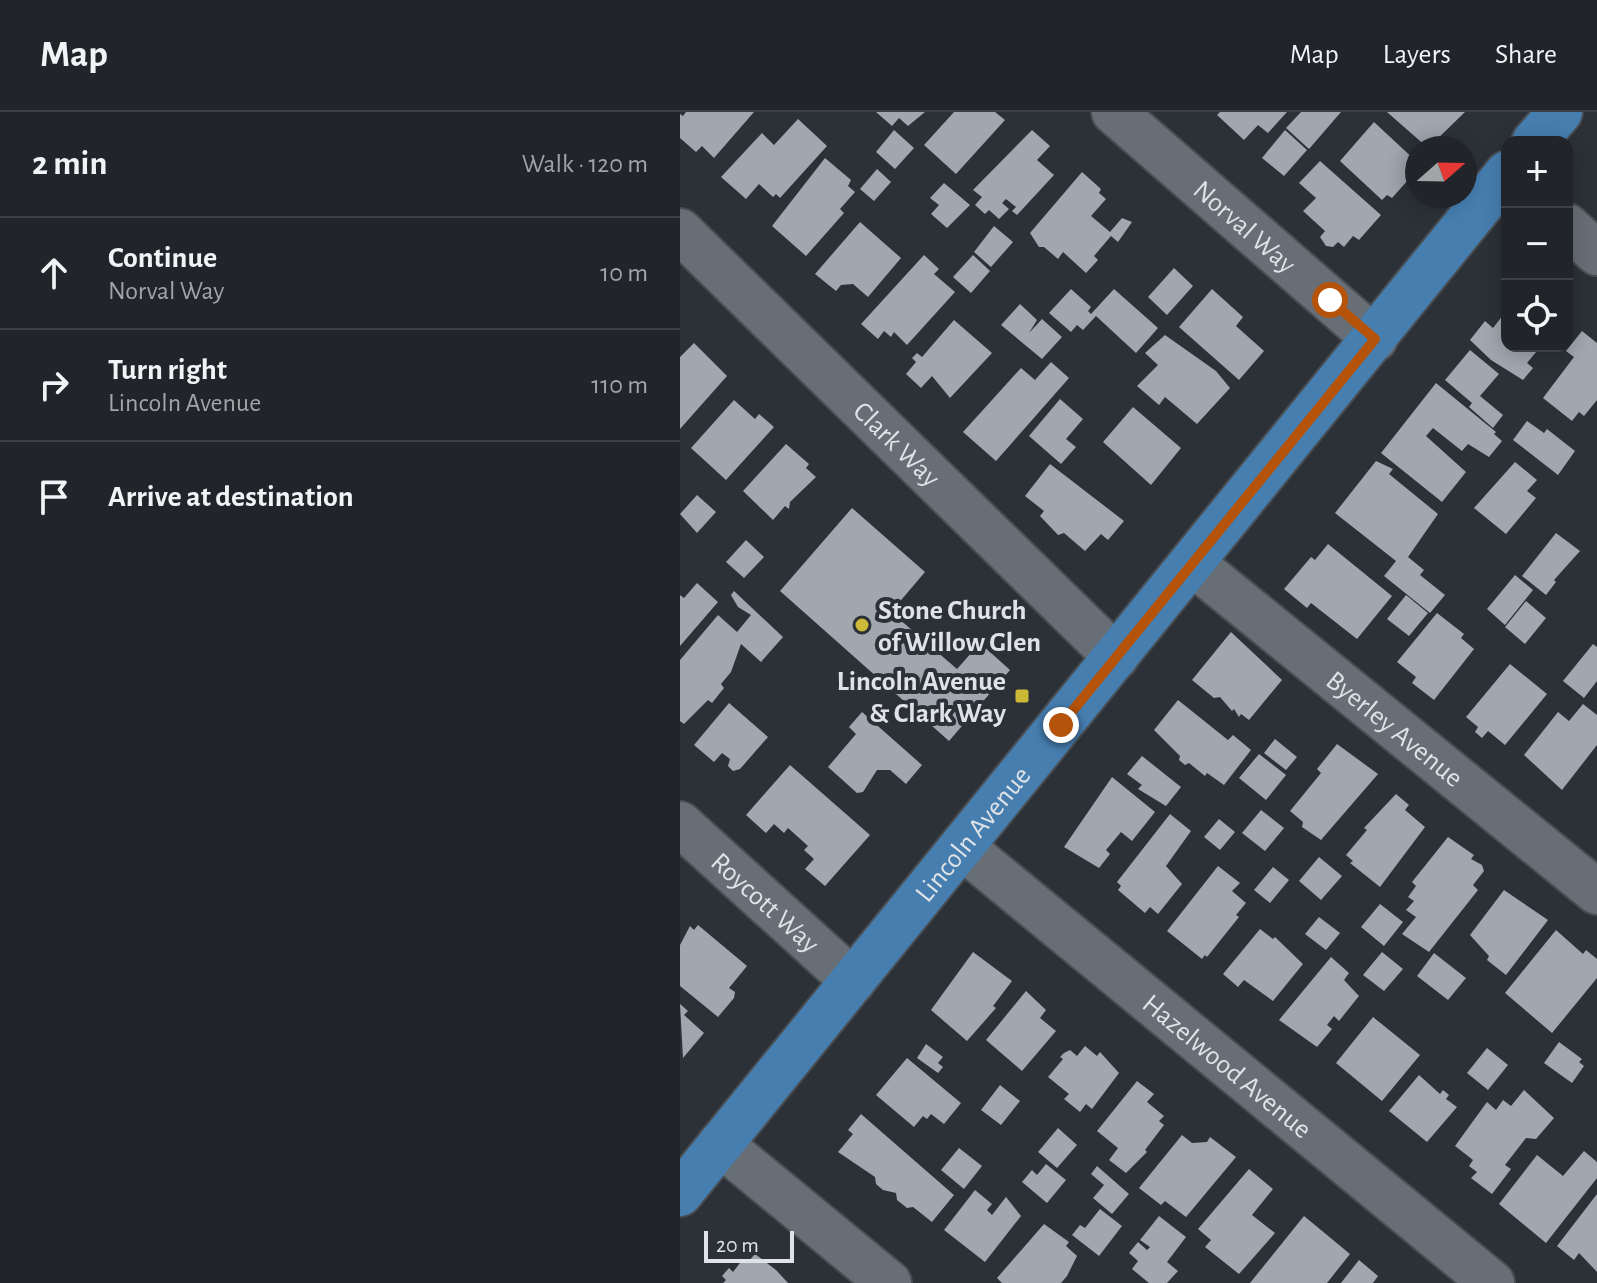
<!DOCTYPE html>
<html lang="en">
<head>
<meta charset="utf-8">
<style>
  body { margin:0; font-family:"Alegreya Sans",sans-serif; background:#292d32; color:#f1f3f6 }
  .controls { position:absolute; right:24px; top:24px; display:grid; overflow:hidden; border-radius:16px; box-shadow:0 4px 20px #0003 }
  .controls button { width:72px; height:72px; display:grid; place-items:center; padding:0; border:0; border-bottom:2px solid #3e4247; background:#21252a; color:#f1f3f6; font:40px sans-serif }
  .compass { position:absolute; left:725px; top:24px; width:72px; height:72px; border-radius:50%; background:#21252a; box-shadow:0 4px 20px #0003; rotate:70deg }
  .scale { position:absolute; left:24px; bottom:20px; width:90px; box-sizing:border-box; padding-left:8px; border:4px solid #dfe3e7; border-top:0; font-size:22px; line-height:28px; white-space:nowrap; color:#dfe3e7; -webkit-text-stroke:6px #2c3138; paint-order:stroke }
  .stop { position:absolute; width:24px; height:24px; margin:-18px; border:6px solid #b45309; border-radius:50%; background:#fff }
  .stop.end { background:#b45309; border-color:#fff; box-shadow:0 2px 8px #0008 }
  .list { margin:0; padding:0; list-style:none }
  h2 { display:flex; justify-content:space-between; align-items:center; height:104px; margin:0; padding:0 32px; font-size:34px }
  h2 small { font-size:26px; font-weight:400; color:#a2a5a8 }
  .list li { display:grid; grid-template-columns:52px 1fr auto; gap:24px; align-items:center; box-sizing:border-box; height:112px; padding:0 32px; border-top:2px solid #3e4247 }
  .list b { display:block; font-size:30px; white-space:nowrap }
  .list p { margin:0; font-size:26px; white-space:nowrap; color:#a2a5a8 }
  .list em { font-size:26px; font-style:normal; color:#a2a5a8 }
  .icon { flex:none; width:44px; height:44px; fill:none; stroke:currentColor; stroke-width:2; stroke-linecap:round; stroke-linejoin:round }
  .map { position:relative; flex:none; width:917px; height:1171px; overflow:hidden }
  header { display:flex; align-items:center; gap:48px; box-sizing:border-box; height:112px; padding:0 40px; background:#21252a; border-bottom:2px solid #3e4247 }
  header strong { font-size:38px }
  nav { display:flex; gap:44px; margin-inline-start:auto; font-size:28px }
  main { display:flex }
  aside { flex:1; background:#21252a }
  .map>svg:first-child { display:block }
</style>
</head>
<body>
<header>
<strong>Map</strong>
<nav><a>Map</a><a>Layers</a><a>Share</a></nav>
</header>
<main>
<aside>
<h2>2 min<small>Walk · 120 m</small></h2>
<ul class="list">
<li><svg class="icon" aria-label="ahead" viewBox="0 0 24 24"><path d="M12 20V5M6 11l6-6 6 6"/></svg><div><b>Continue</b><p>Norval Way</p></div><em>10 m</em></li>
<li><svg class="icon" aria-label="right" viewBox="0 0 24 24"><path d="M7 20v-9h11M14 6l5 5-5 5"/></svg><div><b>Turn right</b><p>Lincoln Avenue</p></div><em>110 m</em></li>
<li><svg class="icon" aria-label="arrive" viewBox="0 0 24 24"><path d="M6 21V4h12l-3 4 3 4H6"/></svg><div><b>Arrive at destination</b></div></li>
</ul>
</aside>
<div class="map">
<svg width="917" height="1171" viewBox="0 0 917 1171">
  <rect width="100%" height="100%" fill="#2c3138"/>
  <path fill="#a0a7af" d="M6,0h68l-40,46 -12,-12 -6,6 -16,-14v-24l3,2z
    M196,0h49l-17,14 -9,-8 -7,8z
    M274,0h41l10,8 -49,54 -32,-29z
    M540,0h67l-19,21 -10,-8 -14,15 -27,-25z
    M621,0h40l-32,37 -23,-21z
    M707,0h78l-37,36z
    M118,7l29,27 -47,52 -4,-4 -3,3 -14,-13 -13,15 -25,-22 41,-44 12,12z
    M694,10l43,40 -4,4 4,4 -25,28 -5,-3 -5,5 -42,-39z
    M214,18l20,18 -19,21 -19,-17z
    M352,18l18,16 -13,14 17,15 -37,40 -5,-4 4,-4 -10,-8 -4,4 7,6 -10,10 -10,-9 -4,4 -10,-9 7,-8 -9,-7z
    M605,18l22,20 -23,26 -22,-18z
    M145,46l26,22 -3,6 7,6 -15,17 4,4 -38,43 -34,-30z
    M640,49l61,54 -22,25 -6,-4 -9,11 -6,-5 -5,5 -7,-1 -6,-9 5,-6 -22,-20 13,-13 -17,-15z
    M197,57l14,13 -17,19 -14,-12z
    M402,60l19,17 -2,4 7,6 -15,17 19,16 12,-14 10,4 -14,20 -7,-6 -17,20 4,4 -12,13 -23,-21 -5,7 -14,-12h-5l-9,-14z
    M264,71l26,22 -23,23 -16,-14 8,-9 -9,-7z
    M180,110l41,36 -33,39 -15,-13 -12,1 -5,6 -21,-17z
    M314,114l19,16 -22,25 -17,-15z
    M244,143l15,14 -5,5 21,18 -48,53 -13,-13 -3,5 -7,-6 -6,8 -17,-15z
    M293,143l17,16 -19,22 -18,-16z
    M494,156l19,18 -26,29 -19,-18z
    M391,177l20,18 -3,4 3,3 23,-25 44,39 -22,25 -40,-37 -13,14 -6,-5 -6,7 -22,-19z
    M532,177l31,28 -7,9 28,25 -25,29 -60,-53z
    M340,192l17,16 -8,13 13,-14 20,18 -20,22 -41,-34z
    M827,198v36h34l-14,17 6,5 -10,12 -32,-20 -21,-20 15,-19 8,7z
    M274,208l38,33 -42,45 -18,-22 -11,12 -15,-14 10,-12 -4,-4 5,-5 5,4z
    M902,219l15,12v57l-13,16 -5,-4 -7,9 -29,-23 31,-41 -8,-6z
    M485,223l51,36 14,17 -33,36 -32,-27 -6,8 -22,-19 21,-21 -13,-12z
    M14,231l33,33 -47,53v-72z
    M790,238l29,24 -19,22 23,19 -10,13 -24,-21 3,-4 -27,-23z
    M371,250l18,16 -73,83 -33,-29 58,-64 14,12z
    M756,271l60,49 -2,2 8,7 -13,16 -21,-13 -6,7 -29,-23 -7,8 40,36 -24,30 -61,-49z
    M380,287l23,20 -17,20 10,8 -15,17 -32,-28z
    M54,288l21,19 4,-5 15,13 -48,53 -35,-32z
    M453,295l48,41 -30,37 -48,-43z
    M847,309l17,12 3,-4 28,22 -17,24 -45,-35z
    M106,332l23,20 -3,4 10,9 -26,25 -1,7 -4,-3 -12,14 -30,-29z
    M696,349l17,8 -4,5 49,40 -30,43 16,13 -4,5 25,20 -15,18 -46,-37 12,-15 -61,-48z
    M835,350l22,18 -10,11 9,7 -30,36 -32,-26z
    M370,352l74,57 -16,19 -7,-6 -16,17 -21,-18 -6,2 -18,-19 4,-5 -19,-15z
    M17,383l19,17 -19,21 -17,-19z
    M172,396l73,64 -34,40 66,57 23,-26 30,27 -61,71 -169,-150z
    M876,421l24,18 -26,29 2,2 -10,13 -24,-19z
    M66,428l18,17 -20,21 -18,-16z
    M648,432l64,52 -35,43 -46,-36 -4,5 -23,-19 27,-32 4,3z
    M835,463l18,15 -28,35 -18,-16z
    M17,471l21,19 -38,44v-51l4,3z
    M54,479l49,46 -22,25 -20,-18 -10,28 -10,12 3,4 -12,15 -4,-3 -24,24 -4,-3v-61l38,-45 19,17 14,-17 -13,-8 -7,-12z
    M726,483l22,18 -19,23 -22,-17z
    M846,489l20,17 -21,26 -20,-17z
    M757,501l27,21 -3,4 13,11 -40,51 -22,-17 4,-6 -19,-15z
    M551,520l51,48 -33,40 -8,-6 -2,3 -5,-8 -2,2 -12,-14 -6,1 -22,-18z
    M913,532l4,3v34l-13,17 -21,-17z
    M830,552l37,30 -42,51 -17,-14 -6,7 -7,-6 3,-5 -12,-10z
    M498,588l50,40 5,-5 18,15 -27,35 -17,-12 -2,3 -16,-13 -4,2 -6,-5 1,-4 -26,-26z
    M49,591l39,34 -28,32 -7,2 -5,-5 2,-7 -8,-6 -8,9 -20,-17z
    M903,592l14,11v30l-35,45 -38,-35 34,-43 11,9z
    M182,600l60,53 -16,19 -16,-14h-13l-14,22 -6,1 -29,-26 28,-33 -7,-7z
    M595,627l22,18 -11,13 -22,-17z
    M657,632l41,30 -57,66 -19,-13 1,-5 -13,-11 31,-38 -4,-4z
    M579,642l27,21 -20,25 -27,-22z
    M462,644l39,31 -15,19 -28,-17 4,-4 -15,-11z
    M110,653l80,70 -45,51 -20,-17 9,-10 -10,-9 4,-4 -20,-18 -4,5 -10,-9 -8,9 -20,-18z
    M432,665l43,35 -23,29 -11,-9 -15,18 4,4 -11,14 -35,-21z
    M716,682l13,11 -4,5 20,17 -45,60 -30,-24 3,-2 -7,-6 21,-25 -3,-2z
    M581,698l23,18 -19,23 -23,-18z
    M490,702l21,17 -25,35 16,18 -24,30 -8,-7 -5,6 -27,-23 3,-4 -4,-4z
    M539,707l16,13 -15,18 -16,-13z
    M768,725l26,18 -3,4 11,6 2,6 -11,14 5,5 -49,62 -27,-18 14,-17 -10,-7 8,-9 -6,-4 8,-11 -4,-4z
    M639,745l23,19 -21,24 -22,-19z
    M538,754l22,17 -8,8 14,12 -10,12 3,2 -32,40 -2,-2 -3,4 -35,-28z
    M593,755l16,13 -19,23 -16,-13z
    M824,778l44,30 -42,55 -19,-15 2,-4 -19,-21z
    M700,792l23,18 -19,24 -23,-19z
    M639,805l21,16 -14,17 -21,-16z
    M18,813l49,41 -18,22 6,4 -1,6 -16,19 -38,-31v-41l10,-19 4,4z
    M580,817l13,10 2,-2 28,27 -30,37 -29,-21 -6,7 -15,-13z
    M876,818l27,24 3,-4 11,9v19l-45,55 -47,-40z
    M293,840l39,29 -19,25 3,2 -29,33 -36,-31z
    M702,840l21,17 -19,22 -21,-16z
    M754,841l32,25 -18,22 -31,-24z
    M651,845l18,16 -5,7 15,16 -20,25 -5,-5 -7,9 5,4 -15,18 -38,-27z
    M346,879l20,19 -6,8 16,13 -34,40 -36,-31z
    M0,892l8,7 -4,4 20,18 -21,25z
    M693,905l47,38 -38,46 -46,-38z
    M879,930l23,17 -3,3 5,4 -12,17 -28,-20z
    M246,932l17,13 -5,6 5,4 -5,6 -21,-15z
    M405,934l12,10 3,-4 19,21 -27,36 -6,-5 -6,8 -16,-13 5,-5 -21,-17 15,-18 -3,-2 4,-4 6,-3 7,6z
    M807,936l21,17 -20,25 -21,-17z
    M227,946l54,45 -17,21 -13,-10 -4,5 -4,-3 -9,11 -38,-32z
    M739,963l21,19 3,-4 6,5 -3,4 11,8 -30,35 -38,-31z
    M457,969l17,13 -7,8 17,14 -5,5 5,4 -19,25 2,2 -21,21 -17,-13 9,-12 -21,-17z
    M320,973l20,16 -19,24 -20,-15z
    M844,978l30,28 -18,21 -10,-1 -21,27 6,4 -19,25 -21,-16 6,-6 -8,-6 4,-6 -18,-14 32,-44 9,8 7,-10 8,6z
    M181,1002l93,81 -22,27 -19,-15 -6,1 -10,-8 -1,-7 -13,-3 -7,-6 -1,-7 -37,-25 15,-18 -5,-4z
    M378,1016l19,17 -20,23 -19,-16z
    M502,1023l10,8 15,-1 3,-5 26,20 -50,60 -21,-16 -4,4 -22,-17z
    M279,1036l23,18 -18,23 -23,-19z
    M904,1039l13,11v16l-51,65 -47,-39 38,-49 26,21z
    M366,1052l20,16 -19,23 -25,-21 10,-12 5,5z
    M417,1054l32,28 -17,20 -19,-16 11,-13 -13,-11z
    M569,1057l24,20 -21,26 23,18 -36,41 -34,-27 6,-7 -13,-11z
    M295,1078l17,14 -5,6 5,5 14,-18 15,19 -36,46 -41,-32z
    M917,1082v78l-18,-19 -5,7 -17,-14z
    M420,1097l22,17 -23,30 -27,-21 8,-10 5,3z
    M479,1104l27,21 -19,25 11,9 -11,12h-18l-17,-14 6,-8 -9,-8 9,-11 9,8 3,-3 -10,-7z
    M624,1104l46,38 -23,29h-77z
    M364,1112l25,18 -3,4 11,10 -10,20 -6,7h-59l-5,-5z
    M75,1142l21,16 12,13h-65l3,-3 -4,-4 7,-8 4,4 10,-13 5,3z
    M679,1148l19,16 -5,7h-32z"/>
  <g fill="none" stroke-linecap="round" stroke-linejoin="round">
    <defs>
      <g id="minor">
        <path id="s1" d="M434,0l261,227"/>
        <path d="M887,114l30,27"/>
        <path id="s2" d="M0,119l436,426"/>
        <path id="s3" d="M512,451l405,329"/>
        <path id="s4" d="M0,712l173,157"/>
        <path id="s5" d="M282,735l530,436"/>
        <path d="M40,1032l169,139"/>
      </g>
      <g id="major">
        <path d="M854,30l26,-30"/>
        <path id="s6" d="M0,1082l827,-1021"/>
      </g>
    </defs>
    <use href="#minor" stroke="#494e53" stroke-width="48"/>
    <use href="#major" stroke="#494e53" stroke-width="48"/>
    <use href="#minor" stroke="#676e75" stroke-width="44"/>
    <use href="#major" stroke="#467eb0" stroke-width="44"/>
  </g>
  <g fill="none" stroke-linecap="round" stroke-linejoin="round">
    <path stroke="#b45309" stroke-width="10" d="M381,613l314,-386 -45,-39"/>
  </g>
  <g fill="#cdb938" stroke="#2c3138" stroke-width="3">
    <circle cx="182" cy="513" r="8"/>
    <rect x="334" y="576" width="16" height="16" rx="4"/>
  </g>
  <g text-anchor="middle" stroke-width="8" stroke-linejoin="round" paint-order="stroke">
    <g font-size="28" fill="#dfe3e7" stroke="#2c3138">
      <text dy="10" stroke="none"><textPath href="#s1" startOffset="174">Norval Way</textPath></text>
      <text dy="10" stroke="none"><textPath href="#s2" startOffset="304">Clark Way</textPath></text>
      <text dy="10" stroke="none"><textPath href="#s3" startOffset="262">Byerley Avenue</textPath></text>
      <text dy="10" stroke="none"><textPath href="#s6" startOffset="464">Lincoln Avenue</textPath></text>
      <text dy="10" stroke="none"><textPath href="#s4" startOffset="116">Roycott Way</textPath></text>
      <text dy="10" stroke="none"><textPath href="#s5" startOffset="344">Hazelwood Avenue</textPath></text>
    </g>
    <g font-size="28" font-weight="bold" fill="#dfe3e7" stroke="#2c3138" text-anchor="start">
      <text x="198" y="507">Stone Church<tspan x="198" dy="32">of Willow Glen</tspan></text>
      <text x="326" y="578" text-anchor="end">Lincoln Avenue<tspan x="326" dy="32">&amp; Clark Way</tspan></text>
    </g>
  </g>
</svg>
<div class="controls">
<button>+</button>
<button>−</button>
<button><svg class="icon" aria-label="locate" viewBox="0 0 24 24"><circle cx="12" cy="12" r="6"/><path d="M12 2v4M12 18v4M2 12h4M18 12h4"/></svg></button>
</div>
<svg class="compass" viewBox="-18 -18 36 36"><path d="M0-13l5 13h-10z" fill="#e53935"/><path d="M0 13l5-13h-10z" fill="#a2a5a8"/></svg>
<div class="scale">20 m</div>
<div class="stop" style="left:650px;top:188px"></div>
<div class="stop end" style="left:381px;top:613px"></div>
</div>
</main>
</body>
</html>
